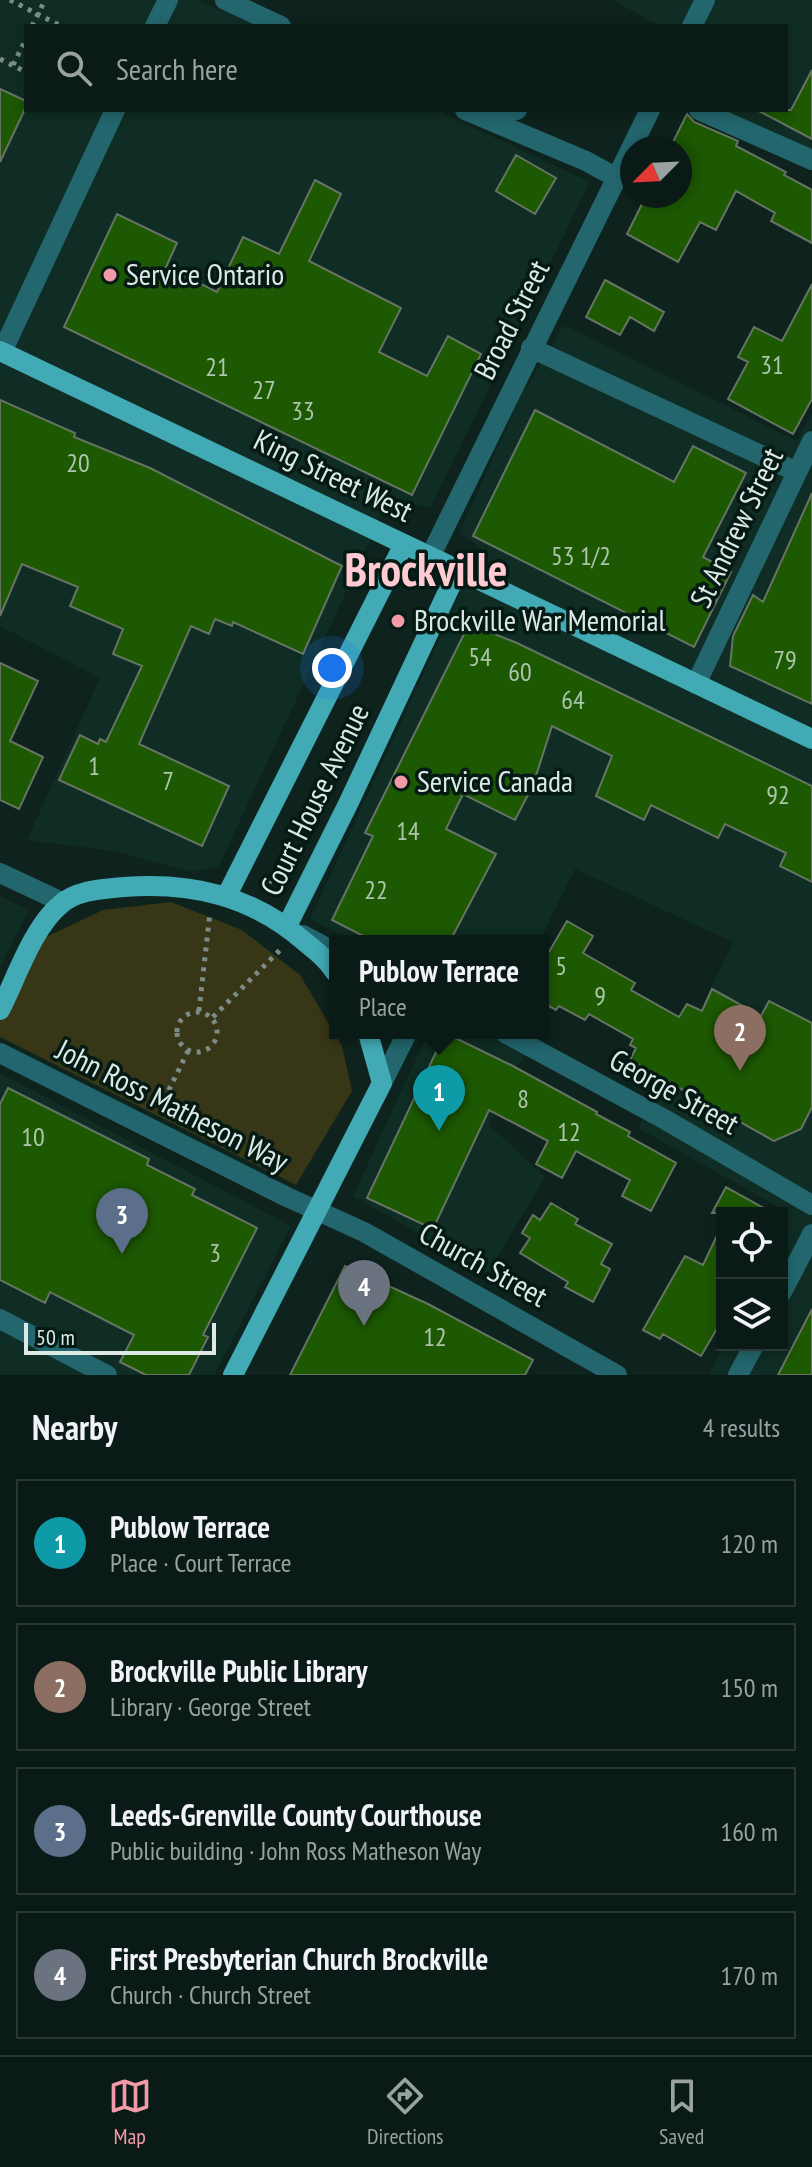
<!DOCTYPE html>
<html lang="en">
<head>
<meta charset="utf-8">
<style>
  body { margin:0; font-family:"PT Sans Narrow",sans-serif; background:#13231f; color:#f1f3f6 }
  .controls { position:absolute; right:24px; bottom:24px; display:grid; overflow:hidden; border-radius:0px; box-shadow:0 4px 12px #0003 }
  .controls button { width:72px; height:72px; display:grid; place-items:center; padding:0; border:0; border-bottom:2px solid #2a3835; background:#0a1a16; color:#f1f3f6; font:40px sans-serif }
  .compass { position:absolute; left:620px; top:136px; width:72px; height:72px; border-radius:50%; background:#0a1a16; box-shadow:0 4px 12px #0003; rotate:246deg }
  .scale { position:absolute; left:24px; bottom:20px; width:192px; box-sizing:border-box; padding-left:8px; border:4px solid #dce9e4; border-top:0; font-size:22px; line-height:28px; white-space:nowrap; color:#dce9e4; -webkit-text-stroke:6px #051a14; paint-order:stroke }
  .you { position:absolute; left:332px; top:668px; width:28px; height:28px; margin:-20px; border:6px solid #fff; border-radius:50%; background:#1a73e8; box-shadow:0 0 0 12px #1a73e833 }
  .badge { display:grid; place-items:center; width:52px; height:52px; border-radius:50%; background:#f39aa8; color:#fff; font-size:26px; font-weight:700 }
  .pin { position:absolute; translate:-50% -66px; filter:drop-shadow(0 2px 4px #0008) }
  .pin::after { content:''; position:absolute; top:42px; width:28px; height:24px; background:inherit; clip-path:polygon(0 0,100% 0,50% 100%) }
  .popup { position:absolute; left:329px; top:935px; width:220px; height:104px; box-sizing:border-box; display:grid; place-content:center; border-radius:0px; background:#0a1a16; filter:drop-shadow(0 2px 6px #0005); font-size:26px; white-space:nowrap; color:#99a1a1 }
  .popup b { font-size:30px; color:#f1f3f6 }
  .popup::after { content:''; position:absolute; left:50%; top:100%; margin-left:-16px; border:16px solid transparent; border-top-color:#0a1a16 }
  .list { margin:0; padding:0; list-style:none }
  h2 { display:flex; justify-content:space-between; align-items:center; height:104px; margin:0; padding:0 32px; font-size:34px }
  h2 small { font-size:26px; font-weight:400; color:#99a1a1 }
  .list li { display:grid; grid-template-columns:52px 1fr auto; gap:24px; align-items:center; box-sizing:border-box; height:128px; margin:0 16px 16px; padding:0 16px; border:2px solid #2a3835; border-radius:0px }
  .list b { display:block; font-size:30px; white-space:nowrap }
  .list p { margin:0; font-size:26px; white-space:nowrap; color:#99a1a1 }
  .list em { font-size:26px; font-style:normal; color:#99a1a1 }
  .icon { flex:none; width:44px; height:44px; fill:none; stroke:currentColor; stroke-width:2; stroke-linecap:round; stroke-linejoin:round }
  .map { position:relative; flex:none; width:812px; height:1375px; overflow:hidden }
  .search { position:absolute; background:#0a1a16; box-shadow:0 4px 12px #0003; left:24px; right:24px; top:24px; height:88px; display:flex; align-items:center; gap:20px; box-sizing:border-box; padding:0 28px; border-radius:0px; color:#99a1a1; font-size:30px }
  .sheet { height:680px; background:#0a1a16 }
  nav { display:flex; justify-content:space-around; align-items:center; box-sizing:border-box; height:112px; border-top:2px solid #2a3835; background:#0a1a16; font-size:22px; color:#99a1a1 }
  nav a { display:grid; justify-items:center; gap:4px }
  nav .on { color:#f39aa8 }
  .map>svg:first-child { display:block }
</style>
</head>
<body>
<div class="map">
<svg width="812" height="1375" viewBox="0 0 812 1375">
  <rect width="100%" height="100%" fill="#0e231d"/>
  <path fill="#0f2d24" d="M0,0h198l58,26h-230v84h410l154,72 -160,326 -40,-11 -171,369 -28,6 -77,-21 -87,-11 73,-162 -100,-52z
    M613,0h199v170l-114,-60h88v-84h-126z
    M564,325l233,116 15,-28v962h-103l15,-30h58v-117l7,-15 -151,-85 40,-80 4,1 51,-107 -158,-73 -36,72h-186l-43,-22 139,-300 30,-73 -20,-13 62,-137z
    M0,896l29,14 -29,57z
    M428,1033l115,2 -20,22 -35,67 57,53 -57,96 -135,-77z
    M0,1073l291,153 -77,149h-214z"/>
  <path fill="#373616" d="M171,902l71,28 58,45 42,71 10,45 -56,94 -296,-148v-22l46,-78 57,-27z"/>
  <path fill="#1d5802" stroke="#677463" stroke-width="2" d="M812,70v69l-55,-29h34z
    M0,89l26,12v6l-26,55z
    M687,114l7,8 44,19 -2,5 50,26 -2,3 28,15v53l-41,-22 4,-8 -39,-22 -20,39 -16,-8 -22,40 -51,-28 19,-38h34v-48h-10z
    M516,155l40,23 -21,36 -39,-23z
    M315,180l26,14 -32,67 92,47 -22,44 48,24 21,-40 33,18 -69,141 -348,-168 53,-113 60,29 -11,24 51,25 26,-55 36,17z
    M605,280l59,32 -10,19 -24,-14 -10,18 -34,-18z
    M812,284v115l-19,35 -65,-35 20,-37 -10,-5 16,-30 28,14z
    M0,400l75,33 -1,4 76,31 192,98 -39,88 -70,-32 -1,4 -17,-7 -6,15 -18,-8 -52,118 90,42 -27,60 -143,-66 21,-45 18,9 2,-5 6,3 36,-76 -29,-12 10,-25 -53,-23 8,-19 -56,-23 -22,52z
    M535,410l139,72 19,-36 53,27 -43,84 28,15 -37,75 -221,-111z
    M812,493v211l-82,-38 3,-30 20,-41 10,7z
    M469,624l48,19 295,143v96l-32,-16 6,-13 -61,-29 -7,14 -67,-33 -7,15 -48,-24 16,-40 -60,-30 -19,59 -18,35 -52,-26 -17,35 50,25 -46,87h-77l-41,-21 41,-84 -8,-3z
    M0,663l38,18 -28,60 33,16 -24,52 -19,-9z
    M567,921l26,15 -10,17 52,30 -4,7 48,27 8,-13 15,7 10,-22 49,27 8,-15 43,22v84l-11,22 -27,12 -144,-81 6,-12 -6,-3 3,-6 -44,-25 -4,6 -26,-14 -3,4 -13,-7v-54l6,3z
    M445,1033l66,32 86,47 -1,2 34,18 -2,4 48,27 -25,48 -29,-15 8,-16 -54,-29 -14,27 -26,-14 12,-23 -59,-31 -56,119 -66,-31z
    M8,1088l141,71 -2,6 48,24 -3,6 65,33 -54,107 5,2 -19,38h-43l-26,-13 14,-27 -84,-43 -5,11 -45,-23v-176z
    M726,1187l47,26h-61z
    M551,1203l27,16 -3,5 37,20 -11,20 9,5 -17,33 -28,-15 3,-5 -48,-29 10,-15 -8,-5 11,-18 7,5z
    M722,1225v95l-21,36 -38,-22 -3,5 -17,-9 42,-74 18,9z
    M345,1266l83,38 105,56 -8,15h-235z
    M812,1309v66h-34z"/>
  <g fill="none" stroke-linecap="round" stroke-linejoin="round">
    <path stroke="#7c8d88" stroke-width="5" stroke-dasharray="4 6" stroke-linecap="butt" d="M10,0l51,26
      M32,26l13,-26
      M0,59l26,13
      M13,65l13,-26
      M265,892l11,-24
      M199,1011l11,-99
      M177 1032a20 20 0 1 1 40 0a20 20 0 1 1-40 0Z
      M213,1017l67,-67
      M160,1108l29,-59"/>
    <path stroke="#23666d" stroke-width="20" d="M225,0l56,26
      M155,26l13,-26
      M692,26l13,-26
      M465,110l121,51 31,17
      M699,110l113,50
      M482,117l35,-7
      M531,348l266,124
      M2,352l113,-242
      M430,557l220,-447
      M696,684l116,-243
      M0,873l62,29
      M303,935l32,17
      M505,1033l159,86 148,86
      M0,1053l287,144 77,35 253,143
      M382,1083l25,-50
      M782,1292l30,-58
      M0,1319l107,56
      M738,1375l16,-30"/>
    <path stroke="#42aab4" stroke-width="20" d="M0,351l812,388
      M226,897l178,-353
      M287,926l61,-122 110,-234
      M0,1010c16,-31 33,-83 60,-105 16,-15 43,-16 64,-18 69,-5 128,9 181,55 11,9 22,17 30,30
      M233,1375l149,-292 -14,-50"/>
  </g>
  <g fill="#f39aa8" stroke="#051a14" stroke-width="3">
    <circle cx="110" cy="275" r="8"/>
    <circle cx="398" cy="621" r="8"/>
    <circle cx="401" cy="782" r="8"/>
  </g>
  <g text-anchor="middle" stroke-width="7" stroke-linejoin="round" paint-order="stroke">
    <g font-size="26" fill="#acc5ac">
      <text x="772" y="374">31</text>
      <text x="217" y="376">21</text>
      <text x="264" y="399">27</text>
      <text x="303" y="420">33</text>
      <text x="78" y="472">20</text>
      <text x="581" y="565">53 1/2</text>
      <text x="480" y="666">54</text>
      <text x="785" y="669">79</text>
      <text x="520" y="681">60</text>
      <text x="573" y="709">64</text>
      <text x="94" y="775">1</text>
      <text x="168" y="790">7</text>
      <text x="778" y="804">92</text>
      <text x="408" y="840">14</text>
      <text x="376" y="899">22</text>
      <text x="561" y="975">5</text>
      <text x="600" y="1005">9</text>
      <text x="523" y="1108">8</text>
      <text x="569" y="1141">12</text>
      <text x="33" y="1146">10</text>
      <text x="215" y="1262">3</text>
      <text x="435" y="1346">12</text>
    </g>
    <g font-size="30" fill="#dce9e4" stroke="#051a14" text-anchor="start">
      <text x="126" y="285">Service Ontario</text>
      <text x="414" y="631">Brockville War Memorial</text>
      <text x="417" y="792">Service Canada</text>
    </g>
    <g font-size="30" fill="#dce9e4" stroke="#051a14">
      <text transform="translate(512 320) rotate(-63)" y="10">Broad Street</text>
      <text transform="translate(333 476) rotate(26)" y="10">King Street West</text>
      <text transform="translate(737 528) rotate(-64)" y="10">St Andrew Street</text>
      <text transform="translate(315 800) rotate(-64)" y="10">Court House Avenue</text>
      <text transform="translate(674 1092) rotate(29)" y="10">George Street</text>
      <text transform="translate(172 1106) rotate(27)" y="10">John Ross Matheson Way</text>
      <text transform="translate(483 1265) rotate(29)" y="10">Church Street</text>
    </g>
    <g font-size="46" font-weight="bold" fill="#ffcad1" stroke="#051a14">
      <text x="426" y="586">Brockville</text>
    </g>
  </g>
</svg>
<div class="controls">
<button><svg class="icon" aria-label="locate" viewBox="0 0 24 24"><circle cx="12" cy="12" r="6"/><path d="M12 2v4M12 18v4M2 12h4M18 12h4"/></svg></button>
<button><svg class="icon" aria-label="layers" viewBox="0 0 24 24"><path d="M12 4l9 5-9 5-9-5zM3 14l9 5 9-5"/></svg></button>
</div>
<svg class="compass" viewBox="-18 -18 36 36"><path d="M0-13l5 13h-10z" fill="#e53935"/><path d="M0 13l5-13h-10z" fill="#99a1a1"/></svg>
<div class="scale">50 m</div>
<div class="you"></div>
<div class="pin badge" style="left:439px;top:1131px;background:#0f9aa8">1</div>
<div class="popup"><b>Publow Terrace</b>Place</div>
<div class="pin badge" style="left:740px;top:1071px;background:#8d6e63">2</div>
<div class="pin badge" style="left:122px;top:1254px;background:#5c6f8a">3</div>
<div class="pin badge" style="left:364px;top:1326px;background:#6b7280">4</div>
<div class="search"><svg class="icon" aria-label="search" viewBox="0 0 24 24"><circle cx="10" cy="10" r="6"/><path d="M15 15l6 6"/></svg>Search here</div>
</div>
<section class="sheet">
<h2>Nearby<small>4 results</small></h2>
<ul class="list">
<li><span class="badge" style="background:#0f9aa8">1</span><div><b>Publow Terrace</b><p>Place · Court Terrace</p></div><em>120 m</em></li>
<li><span class="badge" style="background:#8d6e63">2</span><div><b>Brockville Public Library</b><p>Library · George Street</p></div><em>150 m</em></li>
<li><span class="badge" style="background:#5c6f8a">3</span><div><b>Leeds-Grenville County Courthouse</b><p>Public building · John Ross Matheson Way</p></div><em>160 m</em></li>
<li><span class="badge" style="background:#6b7280">4</span><div><b>First Presbyterian Church Brockville</b><p>Church · Church Street</p></div><em>170 m</em></li>
</ul>
</section>
<nav>
<a class="on"><svg class="icon" aria-label="map" viewBox="0 0 24 24"><path d="M3 6l6-2 6 2 6-2v14l-6 2-6-2-6 2zM9 4v14M15 6v14"/></svg>Map</a>
<a><svg class="icon" aria-label="directions" viewBox="0 0 24 24"><path d="M12 3l9 9-9 9-9-9zM9 14v-3h6M13 9l2 2-2 2"/></svg>Directions</a>
<a><svg class="icon" aria-label="saved" viewBox="0 0 24 24"><path d="M7 4h10v16l-5-4-5 4z"/></svg>Saved</a>
</nav>
</body>
</html>
